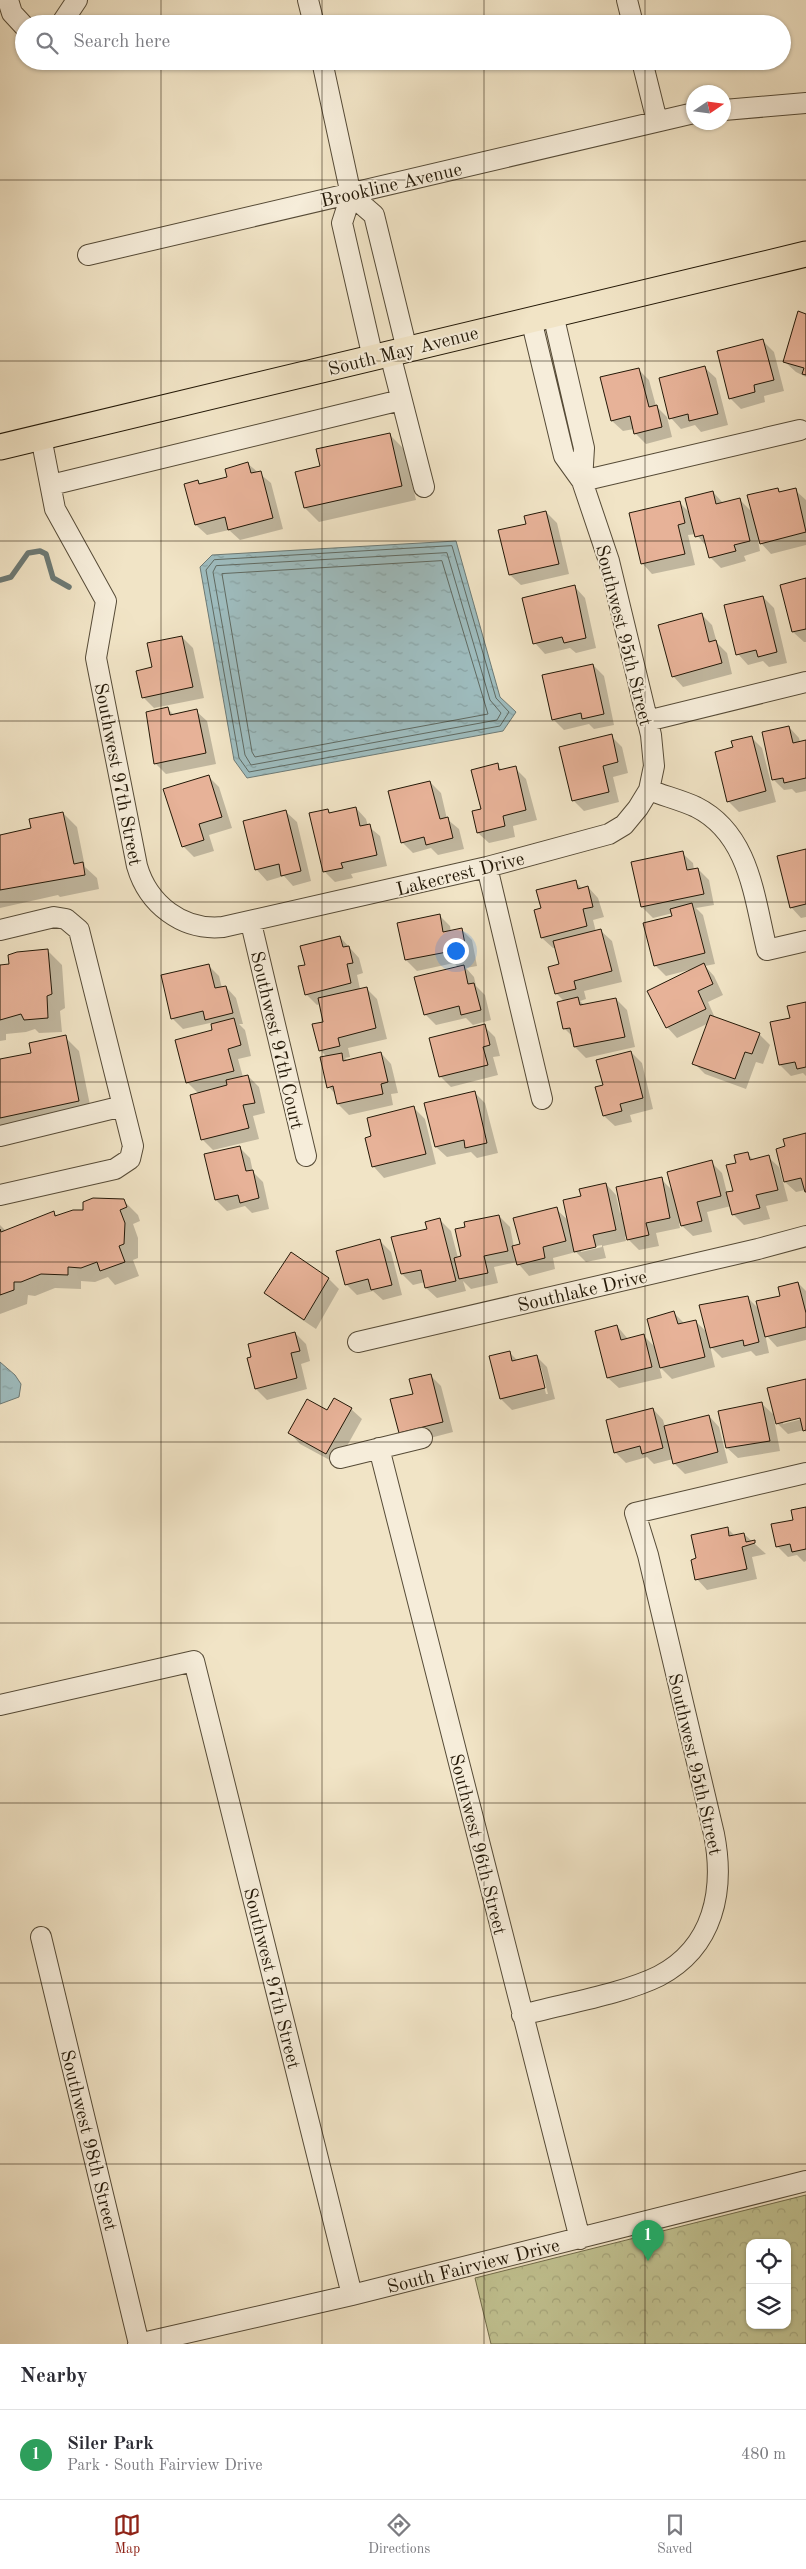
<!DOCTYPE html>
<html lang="en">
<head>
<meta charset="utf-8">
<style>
  body { margin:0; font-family:"Old Standard TT",serif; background:#f2f2f3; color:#2b2b33 }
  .controls { position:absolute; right:15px; bottom:15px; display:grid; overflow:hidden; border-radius:10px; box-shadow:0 1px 4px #0004 }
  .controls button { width:45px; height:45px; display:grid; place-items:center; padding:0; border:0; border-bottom:1px solid #e1e1e2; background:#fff; color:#2b2b33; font:25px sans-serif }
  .compass { position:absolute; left:686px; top:85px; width:45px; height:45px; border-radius:50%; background:#fff; box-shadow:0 1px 4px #0004; rotate:77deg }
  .you { position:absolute; left:455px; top:950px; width:18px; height:18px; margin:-12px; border:4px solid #fff; border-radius:50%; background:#1a73e8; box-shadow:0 0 0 8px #1a73e833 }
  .badge { display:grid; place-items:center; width:32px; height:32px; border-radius:50%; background:#8f2418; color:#fff; font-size:16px; font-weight:700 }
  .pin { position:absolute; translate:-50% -41px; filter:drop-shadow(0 1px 2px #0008) }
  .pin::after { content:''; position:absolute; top:26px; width:18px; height:15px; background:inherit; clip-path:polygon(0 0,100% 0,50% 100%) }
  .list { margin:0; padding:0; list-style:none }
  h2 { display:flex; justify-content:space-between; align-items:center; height:65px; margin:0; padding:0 20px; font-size:21px }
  h2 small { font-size:16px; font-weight:400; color:#7c7c81 }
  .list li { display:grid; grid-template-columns:32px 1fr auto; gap:15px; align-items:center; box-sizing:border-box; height:90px; padding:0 20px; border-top:1px solid #e1e1e2 }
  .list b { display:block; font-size:19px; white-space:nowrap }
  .list p { margin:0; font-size:16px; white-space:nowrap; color:#7c7c81 }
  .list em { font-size:16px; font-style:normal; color:#7c7c81 }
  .icon { flex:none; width:28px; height:28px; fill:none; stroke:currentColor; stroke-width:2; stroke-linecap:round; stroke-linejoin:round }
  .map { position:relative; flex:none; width:806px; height:2344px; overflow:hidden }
  .search { position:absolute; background:#fff; box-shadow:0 1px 4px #0004; left:15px; right:15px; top:15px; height:55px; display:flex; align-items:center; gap:12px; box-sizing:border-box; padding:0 18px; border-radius:28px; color:#7c7c81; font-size:19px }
  .sheet { height:155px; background:#fff }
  nav { display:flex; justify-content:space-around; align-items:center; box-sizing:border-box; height:70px; border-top:1px solid #e1e1e2; background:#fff; font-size:14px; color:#7c7c81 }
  nav a { display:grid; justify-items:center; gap:2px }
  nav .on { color:#8f2418 }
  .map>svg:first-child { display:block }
</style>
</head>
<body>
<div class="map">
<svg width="806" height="2344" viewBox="0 0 806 2344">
  <defs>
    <pattern id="park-crowns" width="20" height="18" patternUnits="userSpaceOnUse" patternTransform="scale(1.25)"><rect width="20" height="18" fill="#c1c291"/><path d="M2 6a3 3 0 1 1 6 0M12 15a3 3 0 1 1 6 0" fill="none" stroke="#a6a67c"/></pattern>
    <pattern id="water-ripples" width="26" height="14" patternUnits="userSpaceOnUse" patternTransform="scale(1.25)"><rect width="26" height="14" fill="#9ebcbe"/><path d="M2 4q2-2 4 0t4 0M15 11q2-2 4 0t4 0" fill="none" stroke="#88a1a2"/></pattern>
  </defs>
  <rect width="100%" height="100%" fill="#f1e4c6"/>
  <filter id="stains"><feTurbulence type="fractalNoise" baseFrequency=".004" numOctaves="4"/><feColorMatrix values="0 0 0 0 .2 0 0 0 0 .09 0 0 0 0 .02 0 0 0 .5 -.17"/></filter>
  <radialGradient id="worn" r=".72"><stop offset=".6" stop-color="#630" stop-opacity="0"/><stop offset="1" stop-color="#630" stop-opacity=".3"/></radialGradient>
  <path fill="url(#park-crowns)" stroke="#726d4c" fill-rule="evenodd" d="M806,2195v149h-315l-16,-66zM750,2243h37v82h-37z"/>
  <path fill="url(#water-ripples)" stroke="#6d7a75" d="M456,541l44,156 16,15 -13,19 -256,47 -13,-18 -34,-193 12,-12z
    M0,1362l15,13 6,9 -2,13 -19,7z"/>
  <path fill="#0003" fill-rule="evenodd" d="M806,315v62l-10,-5 -11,-10z
    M763,341l11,11 10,39 -20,5 1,6 -24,7 -11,-11z
    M705,368l11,10 12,47 -27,7 -6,-7 -14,4 -10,-11z
    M638,369l11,11 7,26 11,11 5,20 -26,7 -11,-11 -1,-4 -11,2 -11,-10z
    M390,435l14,14 12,51 -97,22 -14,-14 16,-41z
    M248,464l23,19 12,46 -43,11 -11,-10 -22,5 -11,-10 2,-44 3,4 28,-7z
    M777,489l4,4 14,-3 11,10v45l-35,9 -13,-14 2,11 -16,5 2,5 -25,7 -11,-11 -3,-10 -11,-13 -8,1 7,30 -43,9 -10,-11 38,-60 11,11 22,-22 10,11 16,-4 14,14z
    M546,512l11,11 12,51 -48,11 -11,-10 18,-50z
    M806,580v62h-2l-11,-10z
    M575,587l10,11 11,50 -20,5 -6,-5 -25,6 -10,-11z
    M763,597l11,11 13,55 -18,4 -6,-6 -15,4 -10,-11z
    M701,614l11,11 5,18 10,10 5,21 -49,13 -10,-11z
    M182,637l11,11 11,50 -50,10 -11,-11 10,-29z
    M593,665l11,11 10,49 -20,4 -5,-5 -25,6 -11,-11z
    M167,708l7,7 22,-4 11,10 9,43 -50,10 -11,-11z
    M789,727l10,11 1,4 6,-1v50l-10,2 -4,-4 -8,1 -11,-11z
    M611,736l11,11 6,26 -15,4 6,25 -35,9 -11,-11z
    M751,737l11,11 14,54 -37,10 -11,-11 6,-53z
    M497,765l6,6 12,-3 11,11 11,41 -24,6 2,11 -26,6 -11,-10 5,-23z
    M208,776l11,11 13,41 -23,7 5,16 -20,6 -11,-11z
    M430,782l11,11 6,26 12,10 5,20 -26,6 -7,-7 -18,5 -11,-11z
    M356,808l10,11 2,7 12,10 7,30 -36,8 2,4 -18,4 -11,-11 4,-61 3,4z
    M286,812l11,10 14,59 -18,5 -9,-10 -17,5 -10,-11 -12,-48z
    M63,813l14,14 8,40 12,11 2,11 -39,8 -2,-2 -58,13v-72l32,-7z
    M806,850v67l-5,1 -10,-11z
    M682,853l11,10 1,7 4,-1 11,11 5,25 -18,3 7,7 12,49 -10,2 9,10 9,19 -15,7 7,16 44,16 11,11 -7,19 -7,-2 -10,27 -41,-15 -11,-11 15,-40 -32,15 -10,-11 22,-57 -23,6 -11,-11 18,-48v-4l-20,5 -11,-11 -9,-44z
    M575,882l8,7 5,-2 10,11 6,19 -11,3 3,12 5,-1 11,10 10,41 -38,9 2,8 -6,2 5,5 31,-7 11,11 8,37 -49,11 -11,-11 -2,-10 -8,-8 -6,-26 6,-1 -9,-9 5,-28 -5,-17h-3l-11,-10 1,-29z
    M439,915l11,11 1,6 10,-3 11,11 5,26 -11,2 8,9 2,9 9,9 6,25 -18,5 -7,-7 -30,7 -11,-11 33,-47 -4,-4 -37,8 -11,-11z
    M340,937l19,21 4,15 -6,2 3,14 6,-1 11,11 10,40 -39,9 2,9 -5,1 3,3 33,-8 10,11 7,29 -7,1 2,11 -44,10 -11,-11 -2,-9 -7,-8 -2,-30 -7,-7 5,-27 -5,-19 -3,1 -11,-11v-29z
    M47,950l15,15 3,43 -5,3 2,21 -23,1 -4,-4 -9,3 -20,2v6l-6,1v-75h10z
    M208,965l11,11 3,12 4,-1 10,11 7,26h-4l6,6 6,26 -13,3 5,18 5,-1 11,11 6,26 -12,3 6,23 -46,11 -11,-11 -3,-45 -12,-12 27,-51 -2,-6 -2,-2 -27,6 -11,-11z
    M806,1003v73l-3,-3 -12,3 -11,-11 11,-46z
    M484,1026l11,11 5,19 -7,1 5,18 -47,12 -11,-11z
    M65,1037l14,14 13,64 -92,19v-73l32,-7z
    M631,1052l11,11 11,46 -23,6 2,7 -17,4 -11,-10v-30z
    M474,1092l11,11 13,50 -21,5 -6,-6 -24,5 -11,-10z
    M414,1108l11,11 11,45 -52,14 -10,-11 -8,-28 7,-2z
    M806,1135v57l-1,-2 -9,2 -11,-10 1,-35z
    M239,1147l11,11 3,14 10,10 6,27 -17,4 -7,-7 -18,5 -11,-11 -10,-46z
    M747,1154l7,6 14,-3 11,10 9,34 -22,5 4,13 -26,6 -11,-11 -2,-8 -24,6 5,20 -19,4 -14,-13 1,5 -24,5 3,13 -20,4 -14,-14 1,5 -23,5 3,12 -20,4 -10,-10 -23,6 2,11 -26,7 -12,-14 -23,5 4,16 -27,6 -8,-8 3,10 -29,7 -11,-10 -1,-6 -12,3 -11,-11 26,-44 12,-10 11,11 7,27 4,-1 37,-41 11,11 4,20 8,-2 34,-36 13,12 13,-24 24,-13 10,11 4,18 41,-34 12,12 38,-29 11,11 5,20 7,-1 4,-28zM602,1245v2l-21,5v-3z
    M123,1200l15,15 2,6 -7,3 5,14v20l-5,2 6,16 -24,9 -7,-8 -13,5 -14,-1v8l-26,-1 -20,8 -7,-1 -1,9 -27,10v-89l6,6 47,-19 5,5z
    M380,1241l11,11 11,43 -19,5 -10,-9 -16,4 -11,-11z
    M329,1279l10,10 -23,40 -39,-26 -11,-10z
    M798,1283l8,8v49l-29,7 -12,-13 4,19 -13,3 -5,-5 -29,7 -12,-12 5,21 -43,12 -13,-13 3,12 -43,10 -11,-10 9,-52 11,13 15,-4 13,13 18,-35 11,11 10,-3 13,12 39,-36 13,13z
    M295,1333l11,11 4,17 -9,3 6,25 -40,11 -11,-11 -8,-30z
    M509,1352l9,9 18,-5 11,11 8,32 -43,11 -11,-11 -10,-42zM539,1367h2l7,27h-2z
    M430,1375l11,11 12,46 -42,11 -11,-11 15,-38z
    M806,1380v52l-2,-2 -16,4 -11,-11zM805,1415l1,3 -23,6v-3z
    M762,1404l11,10 7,37 -42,7 -13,-12z
    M351,1409l11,10 -25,45 -37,-20 -10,-11 38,-21z
    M653,1409l10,11 2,7 44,-11 10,11 9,36 -43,11 -11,-11 -1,-4 -19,5 -7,-7 -21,6 -11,-11z
    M806,1508v53l-2,1 -7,-7 -9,2 -11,-11z
    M727,1528l8,8 9,-2 22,20 -14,3 5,22 -50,11 -10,-11v-20z"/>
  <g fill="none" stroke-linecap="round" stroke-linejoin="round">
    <path stroke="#606a62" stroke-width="1" d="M452,546l44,152 13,14 -9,14 -251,46 -10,-14 -33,-188 8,-10z
      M447,553l43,147 11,13 -4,7 -246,45 -6,-10 -32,-183 3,-6z
      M442,561l46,153 -233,43 -3,-5 -30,-178z"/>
    <path stroke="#6d7a75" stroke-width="5.5" d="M0,580l11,-3 17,-24 12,-2 6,3 7,24 16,9"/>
  </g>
  <path fill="#e7b298" stroke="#231807" d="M798,311l8,3v61l-4,-1 2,-6 -21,-6z
    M763,339l11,41 -20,5 1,7 -26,7 -12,-48z
    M705,366l13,48 -29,7 -1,-7 -19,5 -10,-41z
    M639,368l10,39 8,-2 5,22 -28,7 -4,-18 -19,5 -11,-44z
    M390,433l12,53 -98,22 -9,-36 25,-6 -4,-17z
    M248,462l3,11 10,-2 12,47 -45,12 -3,-13 -30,8 -11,-41 14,-4 1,4 28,-7 -2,-8z
    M778,488l1,4 17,-4 10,44 -46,12 -13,-49z
    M713,491l3,13 24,-6 10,43 -16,4 2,6 -27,7 -6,-23 -8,2 -10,-39z
    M680,501l5,22 -7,2 7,29 -44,10 -12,-51z
    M546,511l13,53 -50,11 -11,-45 28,-6 -2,-8z
    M806,578v51l-14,3 -12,-47z
    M575,585l11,53 -22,5 -2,-6 -29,7 -11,-46z
    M763,596l14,56 -19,5 -2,-7 -20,5 -12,-50z
    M702,613l7,29 7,-2 6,23 -50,14 -14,-52z
    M182,636l11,51 -51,11 -6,-27 16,-4 -5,-24z
    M593,664l11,50 -22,5 -1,-6 -29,7 -10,-45z
    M168,707l2,8 27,-6 9,44 -52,11 -8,-52z
    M789,726l4,17 13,-3v38l-22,5 -1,-5 -11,2 -10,-48z
    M612,734l6,28 -15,4 6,26 -37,9 -13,-54z
    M752,736l14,55 -39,11 -12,-50 18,-5 -2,-6z
    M498,763l1,7 17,-4 10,44 -23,6 2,10 -28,7 -5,-22 9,-2 -10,-39z
    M209,775l13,42 -23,7 5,16 -22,7 -19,-58z
    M430,781l10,38 8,-2 5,21 -27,7 -2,-8 -23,6 -13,-52z
    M356,807l4,19 10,-2 7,31 -36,8 2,5 -20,4 -14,-59 19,-4 1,4z
    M286,810l15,61 -20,5 -2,-12 -24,6 -12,-49z
    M63,812l11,52 9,-2 2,13 -85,15v-55l31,-7 -2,-9z
    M806,849v55l-16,4 -13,-52z
    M683,851l4,19 11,-2 6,26 -63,13 -10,-45z
    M576,880l2,9 10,-3 5,21 -10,2 4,17 -46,12 -7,-28 7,-2 -5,-18z
    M692,903l13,50 -51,13 -11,-43 29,-7 -2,-7z
    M440,914l3,18 19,-4 5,27 -19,4 -1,-7 -42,8 -8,-37z
    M601,929l11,42 -38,10 2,8 -21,5 -7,-27 11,-3 -6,-23z
    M340,936l3,11 6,-1 4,17 -6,1 4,19 -46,12 -7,-29 7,-1 -5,-19z
    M48,949l4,45 -5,2 1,22 -24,2 -3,-6 -21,6v-55l9,-1 -1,-9 9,-3z
    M704,963l9,21 -15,7 8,18 -40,19 -19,-37z
    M209,964l6,24 11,-2 7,27 -28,7 -2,-9 -32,8 -10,-44z
    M464,965l4,19 6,-1 7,27 -20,5 -2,-9 -35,9 -10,-38z
    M367,987l9,41 -38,10 2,8 -21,5 -7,-27 11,-2 -5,-24z
    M578,997l2,8 36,-7 9,39 -51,10 -4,-19 -7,1 -6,-27z
    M806,1002v65l-9,2 -2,-7 -16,3 -9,-43 20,-4 -3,-12z
    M710,1015l50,18 -8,21 -7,-2 -10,27 -43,-15z
    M234,1018l7,27 -13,4 6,22 -48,12 -11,-43 37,-10 -1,-6z
    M485,1024l5,21 -7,2 5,18 -49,12 -10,-39z
    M66,1035l13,66 -79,17v-59l31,-6 -2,-10z
    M631,1051l12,47 -23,6 2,7 -19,5 -8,-29 8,-2 -7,-25z
    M381,1052l7,30 -7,2 2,10 -46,10 -4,-18 -6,2 -7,-31 22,-4 1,8z
    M248,1075l7,28 -12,2 6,23 -48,12 -11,-45 37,-10 -1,-5z
    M475,1091l12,52 -22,5 -1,-8 -29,7 -11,-44z
    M414,1106l12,48 -54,13 -7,-29 6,-2 -4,-18z
    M806,1133v59h-1l-4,-14 -17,4 -8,-33 9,-3 -2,-7z
    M240,1146l6,25 7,-1 6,28 -19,5 -2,-8 -23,5 -11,-46z
    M748,1152l2,8 19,-5 9,35 -22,5 4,13 -28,7 -6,-23 7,-1 -7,-26 10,-2 -2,-8z
    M712,1160l9,36 -24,6 5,19 -21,5 -14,-54z
    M662,1177l8,41 -24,5 3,12 -22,5 -11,-53z
    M606,1183l10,47 -23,5 3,12 -22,5 -11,-52 18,-4 -2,-7z
    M93,1198l31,1 3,8 -7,3 5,13 -1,21 -5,2 6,16 -25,9 -3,-9 -16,6 -13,-1v8l-27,-1 -20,8h-7v8l-14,5v-66l1,3 53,-21 1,5 18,-6h10v-8z
    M557,1207l9,34 -23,6 2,11 -28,7 -5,-19 8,-2 -7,-26z
    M499,1215l9,36 -24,5 4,17 -29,6 -5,-21 7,-2 -6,-27 10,-2 -1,-5z
    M440,1218l16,63 -31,7 -4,-18 -20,4 -10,-37 36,-8 -2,-7z
    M380,1239l12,46 -21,5 -3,-11 -23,6 -9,-34z
    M291,1252l38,26 -25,42 -40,-27z
    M798,1282l8,31v14l-41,10 -9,-36 24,-5 -2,-9z
    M748,1296l11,46 -15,4 -1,-6 -33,8 -11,-43z
    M674,1311l4,13 18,-4 9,37 -45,11 -13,-49z
    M617,1325l4,15 23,-6 8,33 -45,11 -12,-47z
    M295,1332l5,19 -9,2 6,25 -42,11 -8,-31 4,-1 -3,-13z
    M510,1351l2,10 25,-6 8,33 -45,11 -11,-43z
    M431,1374l12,48 -44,11 -9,-34 23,-5 -4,-15z
    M806,1379v51l-3,1 -3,-13 -24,6 -9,-36z
    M334,1398l18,10 -26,46 -38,-21 19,-34 20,11z
    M762,1402l8,39 -44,7 -8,-37z
    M653,1408l10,40 -21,6 -2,-8 -26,7 -8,-33z
    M709,1415l9,37 -45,12 -9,-38z
    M806,1507v42l-14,3 -2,-8 -14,3 -5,-23 22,-4 -2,-10z
    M728,1527l1,9 15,-3 2,9 9,-2v3l-13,4 5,22 -52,11 -4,-20 5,-2 -5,-23z"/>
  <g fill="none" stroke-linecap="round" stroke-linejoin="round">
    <defs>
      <path id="minor" d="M8,0l4,13 12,13
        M308,0l6,24
        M627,0l6,24
        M61,24l16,-24
        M322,61l29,134 -9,28 31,135
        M642,61l15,60
        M724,110l82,-7
        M351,195l23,20 33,135
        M88,255l606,-142
        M553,314l31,134 -2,33
        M390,354l34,133
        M41,437l14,72 51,92 -10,57 41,208c11,38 45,65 86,61l264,-60 122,-33 15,-9 14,-17 11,-18 5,-24 -3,-31 -42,-174 -27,-80 -18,-25 -33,-137
        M582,481l218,-51
        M51,485l350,-85
        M647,721l159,-39
        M649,790c15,6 32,10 47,17 54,27 58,91 71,143l39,-9
        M487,867l55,232
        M251,923l55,233
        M0,930l54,-13 12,2 13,11 54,216 -3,13 -15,10 -115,26
        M0,1136l123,-30
        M358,1342l400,-93 48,-13
        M379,1448l201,791
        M340,1458l82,-20
        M0,1705l194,-44 158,634
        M41,1937l98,407
        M522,2015c40,-11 101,-21 137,-39 55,-29 66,-86 55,-142l-66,-279 -13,-42 171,-40
        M138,2344l214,-49 454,-114"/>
      <path id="major" d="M0,447l806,-193"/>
    </defs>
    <use href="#minor" stroke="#564b37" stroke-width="22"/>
    <use href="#major" stroke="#231807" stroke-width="27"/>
    <use href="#minor" stroke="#f6edda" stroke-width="20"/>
    <use href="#major" stroke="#f1e4c6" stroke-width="25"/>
  </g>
  <path fill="none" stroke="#231807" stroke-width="1" stroke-opacity="0.55" d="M161,0v24M322,0v24M484,0v24M645,0v24M161,61v2283M322,61v2283M484,61v2283M645,61v2283M0,180h806M0,361h806M0,541h806M0,721h806M0,902h806M0,1082h806M0,1262h806M0,1442h806M0,1623h806M0,1803h806M0,1983h806M0,2164h806"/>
  <g text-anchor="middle" stroke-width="4" stroke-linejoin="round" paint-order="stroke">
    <g font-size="19" fill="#231807" stroke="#f6edda">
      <text transform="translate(391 184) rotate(-13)" y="7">Brookline Avenue</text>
      <text transform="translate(403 350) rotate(-14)" y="7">South May Avenue</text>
      <text transform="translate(625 635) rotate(76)" y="7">Southwest 95th Street</text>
      <text transform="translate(119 774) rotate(79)" y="7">Southwest 97th Street</text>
      <text transform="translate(460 873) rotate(-14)" y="7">Lakecrest Drive</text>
      <text transform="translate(278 1040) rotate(77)" y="7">Southwest 97th Court</text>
      <text transform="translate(582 1290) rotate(-13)" y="7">Southlake Drive</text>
      <text transform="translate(696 1764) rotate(77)" y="7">Southwest 95th Street</text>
      <text transform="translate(479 1844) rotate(76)" y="7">Southwest 96th Street</text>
      <text transform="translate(273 1978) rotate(76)" y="7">Southwest 97th Street</text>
      <text transform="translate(90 2140) rotate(76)" y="7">Southwest 98th Street</text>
      <text transform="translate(473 2265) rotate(-14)" y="7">South Fairview Drive</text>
    </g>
  </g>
  <rect width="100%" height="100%" filter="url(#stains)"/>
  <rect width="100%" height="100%" fill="url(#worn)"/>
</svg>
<div class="controls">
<button><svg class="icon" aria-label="locate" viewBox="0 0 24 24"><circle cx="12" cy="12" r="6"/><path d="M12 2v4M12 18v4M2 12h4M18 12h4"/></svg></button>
<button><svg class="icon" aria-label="layers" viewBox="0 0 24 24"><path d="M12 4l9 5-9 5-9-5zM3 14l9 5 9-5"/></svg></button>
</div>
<svg class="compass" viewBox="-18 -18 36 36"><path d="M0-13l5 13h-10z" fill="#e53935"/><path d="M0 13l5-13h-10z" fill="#7c7c81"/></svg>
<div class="you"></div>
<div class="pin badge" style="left:648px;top:2261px;background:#2e9e5b">1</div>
<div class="search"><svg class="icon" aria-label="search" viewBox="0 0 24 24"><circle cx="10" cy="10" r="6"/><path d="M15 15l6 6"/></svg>Search here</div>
</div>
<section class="sheet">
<h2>Nearby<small></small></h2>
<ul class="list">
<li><span class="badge" style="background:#2e9e5b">1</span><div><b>Siler Park</b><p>Park · South Fairview Drive</p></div><em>480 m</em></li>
</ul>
</section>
<nav>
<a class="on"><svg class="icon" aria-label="map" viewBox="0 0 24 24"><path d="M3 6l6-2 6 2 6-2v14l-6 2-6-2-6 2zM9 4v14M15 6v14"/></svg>Map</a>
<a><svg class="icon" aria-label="directions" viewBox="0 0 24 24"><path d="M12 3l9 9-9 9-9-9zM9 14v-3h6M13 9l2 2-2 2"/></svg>Directions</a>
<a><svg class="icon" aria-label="saved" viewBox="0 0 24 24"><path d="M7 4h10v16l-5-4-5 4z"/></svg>Saved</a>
</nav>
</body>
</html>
